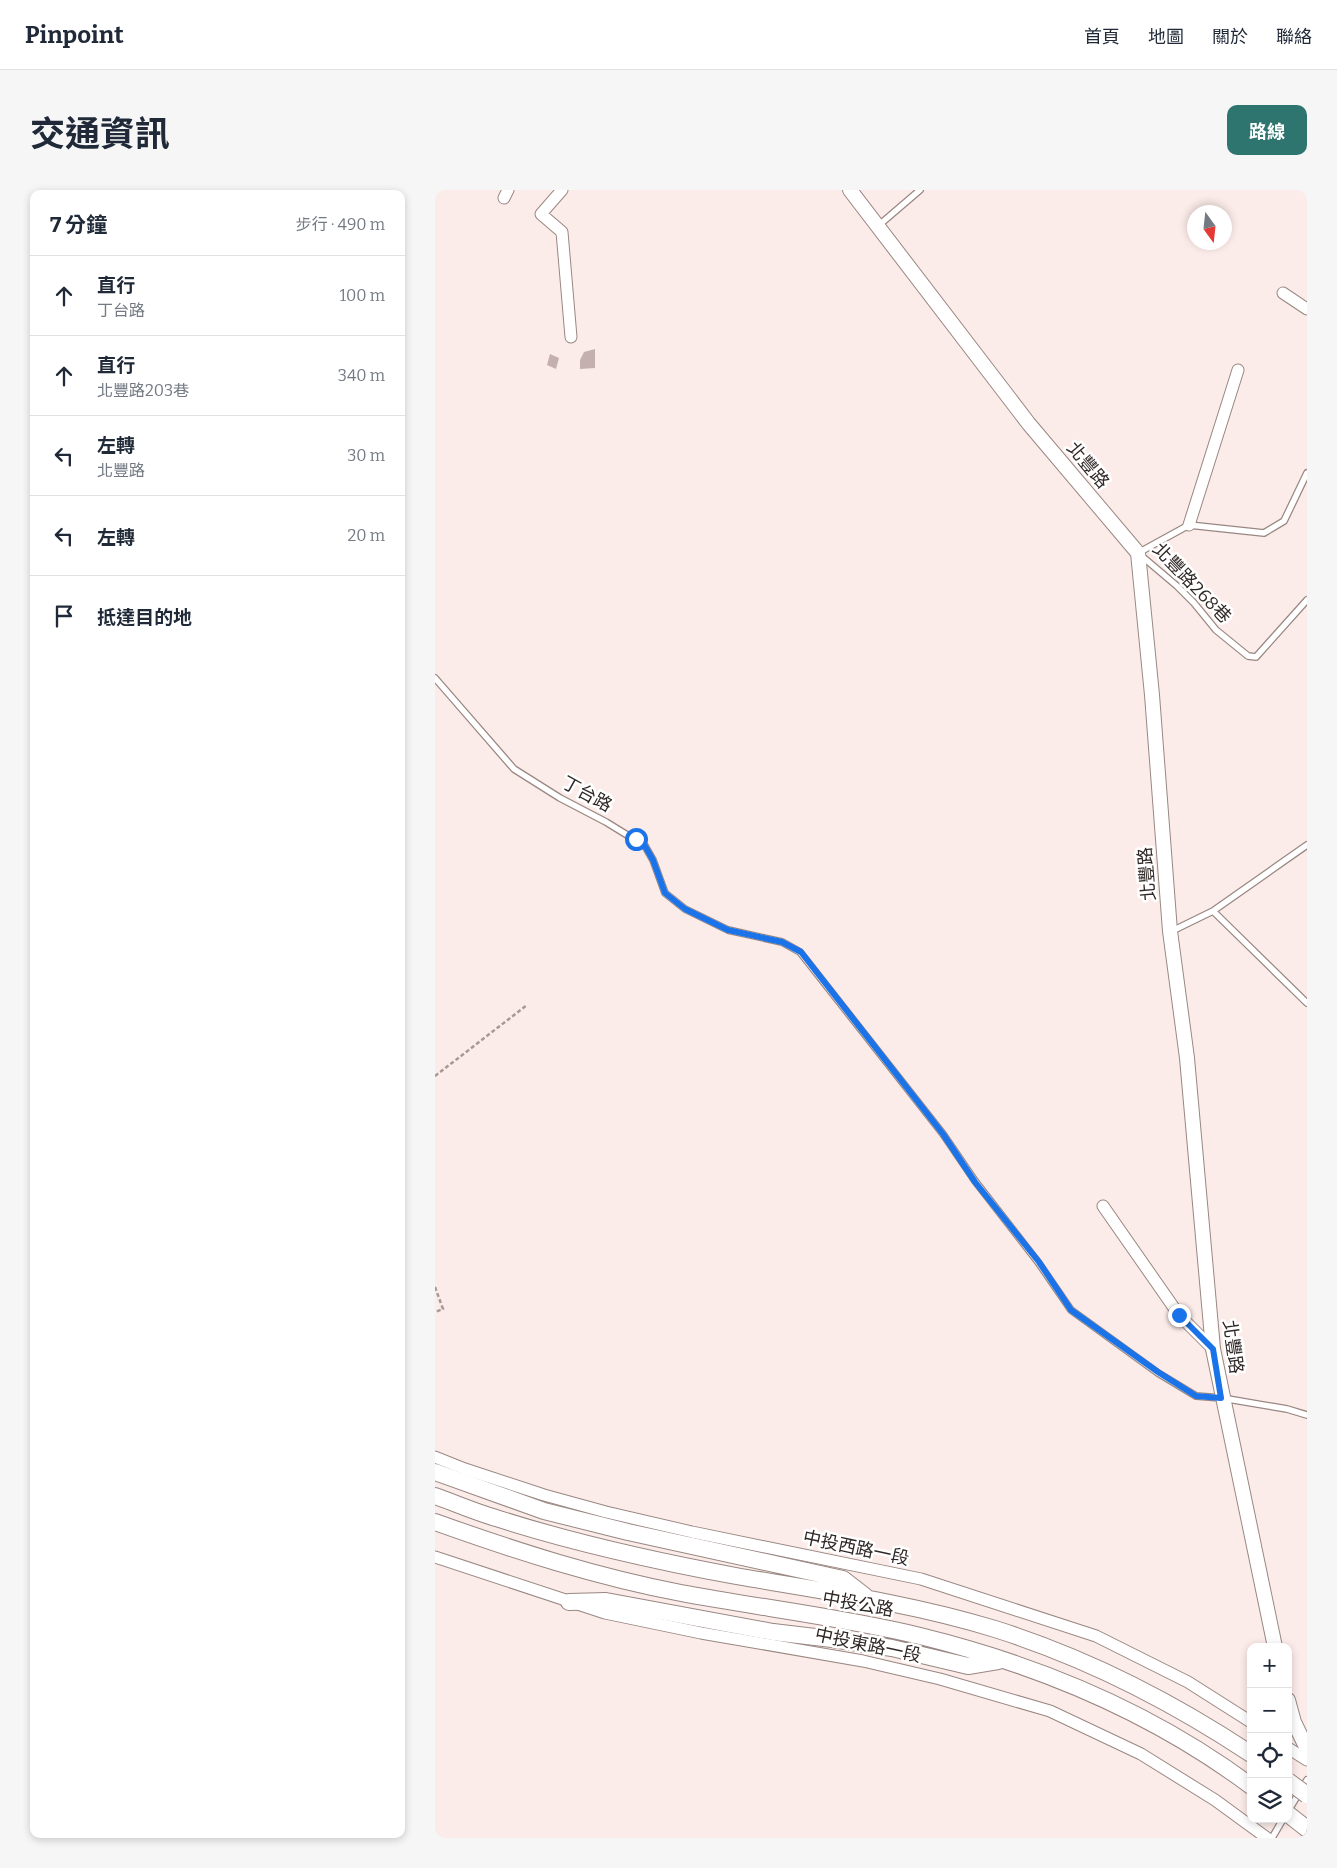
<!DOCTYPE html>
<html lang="zh-TW">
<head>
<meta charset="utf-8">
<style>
  body { margin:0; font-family:Bitter,"Noto Sans TC",serif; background:#f6f6f7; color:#1f2937 }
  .controls { position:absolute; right:15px; bottom:15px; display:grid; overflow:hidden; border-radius:10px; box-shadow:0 2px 8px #0003 }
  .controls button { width:45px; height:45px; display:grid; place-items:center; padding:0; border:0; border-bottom:1px solid #e0e1e3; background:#fff; color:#1f2937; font:25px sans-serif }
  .compass { position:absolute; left:752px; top:15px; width:45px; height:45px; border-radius:50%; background:#fff; box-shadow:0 2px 8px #0003; rotate:165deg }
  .stop { position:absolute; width:15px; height:15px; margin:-11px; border:4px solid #1a73e8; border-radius:50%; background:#fff }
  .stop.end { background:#1a73e8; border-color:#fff; box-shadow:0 1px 5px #0008 }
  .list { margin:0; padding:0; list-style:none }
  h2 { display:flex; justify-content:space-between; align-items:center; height:65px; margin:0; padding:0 20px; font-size:21px }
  h2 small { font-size:16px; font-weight:400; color:#747a83 }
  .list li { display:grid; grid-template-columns:32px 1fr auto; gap:15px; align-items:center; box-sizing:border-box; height:80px; padding:0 20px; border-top:1px solid #e0e1e3 }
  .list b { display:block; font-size:19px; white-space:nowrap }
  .list p { margin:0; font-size:16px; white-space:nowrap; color:#747a83 }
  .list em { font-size:16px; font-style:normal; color:#747a83 }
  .icon { flex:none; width:28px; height:28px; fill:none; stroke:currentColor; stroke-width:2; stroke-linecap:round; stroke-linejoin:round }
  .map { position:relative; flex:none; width:872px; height:1648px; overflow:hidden; border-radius:10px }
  header { display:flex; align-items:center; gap:30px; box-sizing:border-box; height:70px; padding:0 25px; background:#fff; border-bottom:1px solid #e0e1e3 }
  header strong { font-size:24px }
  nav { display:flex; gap:28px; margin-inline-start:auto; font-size:18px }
  .intro { display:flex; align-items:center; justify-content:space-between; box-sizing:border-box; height:120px; padding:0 30px }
  h1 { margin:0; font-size:35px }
  .button { padding:12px 22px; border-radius:10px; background:#2d756e; color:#fff; font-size:18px; font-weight:700 }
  main { display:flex; gap:30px; padding:0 30px }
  aside { flex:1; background:#fff; border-radius:10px; box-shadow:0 2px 8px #0003 }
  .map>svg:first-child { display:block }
</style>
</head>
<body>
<header>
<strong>Pinpoint</strong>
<nav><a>首頁</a><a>地圖</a><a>關於</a><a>聯絡</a></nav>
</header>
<div class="intro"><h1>交通資訊</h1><a class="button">路線</a></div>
<main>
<aside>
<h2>7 分鐘<small>步行 · 490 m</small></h2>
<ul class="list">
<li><svg class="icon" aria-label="ahead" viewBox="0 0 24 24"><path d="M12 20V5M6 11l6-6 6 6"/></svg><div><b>直行</b><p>丁台路</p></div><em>100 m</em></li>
<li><svg class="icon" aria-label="ahead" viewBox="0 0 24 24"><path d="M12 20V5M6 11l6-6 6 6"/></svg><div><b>直行</b><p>北豐路203巷</p></div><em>340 m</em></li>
<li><svg class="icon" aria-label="left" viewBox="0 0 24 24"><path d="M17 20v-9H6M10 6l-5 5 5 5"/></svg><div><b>左轉</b><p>北豐路</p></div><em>30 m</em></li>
<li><svg class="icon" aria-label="left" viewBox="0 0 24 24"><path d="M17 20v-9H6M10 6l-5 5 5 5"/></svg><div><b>左轉</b></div><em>20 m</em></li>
<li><svg class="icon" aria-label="arrive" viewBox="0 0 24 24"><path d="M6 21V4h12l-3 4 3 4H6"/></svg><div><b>抵達目的地</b></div></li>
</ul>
</aside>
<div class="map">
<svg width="872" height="1648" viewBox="0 0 872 1648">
  <rect width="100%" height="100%" fill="#fcece9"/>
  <path fill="#c4b1ad" d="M160,159v19l-15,1v-9l4,-8z
    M115,164l9,4 -3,11 -9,-4z"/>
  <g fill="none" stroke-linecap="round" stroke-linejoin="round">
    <defs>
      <path id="service" d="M443,36l42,-36
        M872,283l-23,48 -20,12 -75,-8 -51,28 39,33 17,17 22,27 32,26 8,1 51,-57
        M0,488l79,91 46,29 46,24 39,24 8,14 12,33 20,16 43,21 54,12 18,10 143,182 32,47 63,81 33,48 87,63 38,23 26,2 65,11 20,6
        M778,721l94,92
        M737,741l41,-20 94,-66
        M853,1621l19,-31
        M837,1648l11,-19"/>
      <path id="minor" d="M127,0l-21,24 21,18 9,105
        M69,8l4,-8
        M848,103l24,16
        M754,335l49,-155
        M668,1016l76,109 34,34
        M0,1267l30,12 79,26 62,17 86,20 229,47 175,57 92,46 63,40
        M0,1367l170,56 96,20 162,28 77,18 110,32 91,43 74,46 52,38
        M853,1558l19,12"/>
      <path id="tertiary" d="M415,0l179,234 109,129 14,142 18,236 17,127 26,291 62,298
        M853,1510l6,22 13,27"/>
      <path id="primary" d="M0,1282l109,39 84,21 215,47 22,17
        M0,1306c20,7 40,16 61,22 78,25 159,43 240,58 87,15 174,27 259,53 92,29 176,72 256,125
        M0,1332c81,29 162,55 246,71 80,15 161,24 239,43 118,29 233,77 331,150
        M134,1412l37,-1 167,31 59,7 60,9 76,18 30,-5
        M853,1624l19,15"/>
    </defs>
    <use href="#service" stroke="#998782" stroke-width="8"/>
    <use href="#minor" stroke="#998782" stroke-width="13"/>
    <use href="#tertiary" stroke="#998782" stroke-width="16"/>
    <use href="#primary" stroke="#998782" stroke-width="18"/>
    <path stroke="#a59996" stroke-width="2.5" stroke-dasharray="4 2.5" stroke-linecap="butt" d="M0,886l92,-71
      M0,1097l8,22 -8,3"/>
    <use href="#service" stroke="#fff" stroke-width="5.5"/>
    <use href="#minor" stroke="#fff" stroke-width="11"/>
    <use href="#tertiary" stroke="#fff" stroke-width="14"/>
    <use href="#primary" stroke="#fff" stroke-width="16"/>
    <defs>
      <path id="primary-bridge" d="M853,1591l19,14"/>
    </defs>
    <use href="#primary-bridge" stroke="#998782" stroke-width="18" stroke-linecap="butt"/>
    <use href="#primary-bridge" stroke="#fff" stroke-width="16"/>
  </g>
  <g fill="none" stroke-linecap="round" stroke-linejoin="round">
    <path stroke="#1a73e8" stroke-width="6" d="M201,649l9,7 8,14 12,33 20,16 43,21 54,12 19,10 142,182 32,48 64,80 32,48 87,62 38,24 25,2 -8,-49 -34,-34"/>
  </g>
  <g text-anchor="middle" stroke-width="5" stroke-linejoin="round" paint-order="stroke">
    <g font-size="18" fill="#2f2826" stroke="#fff">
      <text transform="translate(653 275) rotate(50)" y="6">北豐路</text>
      <text transform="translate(757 393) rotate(46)" y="6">北豐路268巷</text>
      <text transform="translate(152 604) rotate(29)" y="6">丁台路</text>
      <text transform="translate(712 684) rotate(-95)" y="6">北豐路</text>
      <text transform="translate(798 1157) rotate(82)" y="6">北豐路</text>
      <text transform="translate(421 1358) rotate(12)" y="6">中投西路一段</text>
      <text transform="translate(423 1414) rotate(10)" y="6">中投公路</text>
      <text transform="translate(433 1455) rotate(12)" y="6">中投東路一段</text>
    </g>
  </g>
</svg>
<div class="controls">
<button>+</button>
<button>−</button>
<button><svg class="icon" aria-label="locate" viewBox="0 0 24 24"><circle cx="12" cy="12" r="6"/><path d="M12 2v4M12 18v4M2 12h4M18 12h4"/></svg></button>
<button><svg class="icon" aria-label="layers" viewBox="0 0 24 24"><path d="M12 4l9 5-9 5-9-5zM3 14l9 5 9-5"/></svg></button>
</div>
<svg class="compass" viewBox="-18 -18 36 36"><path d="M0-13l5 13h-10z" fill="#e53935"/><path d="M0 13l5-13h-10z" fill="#747a83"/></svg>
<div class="stop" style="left:201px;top:649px"></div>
<div class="stop end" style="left:744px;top:1125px"></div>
</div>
</main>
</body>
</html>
